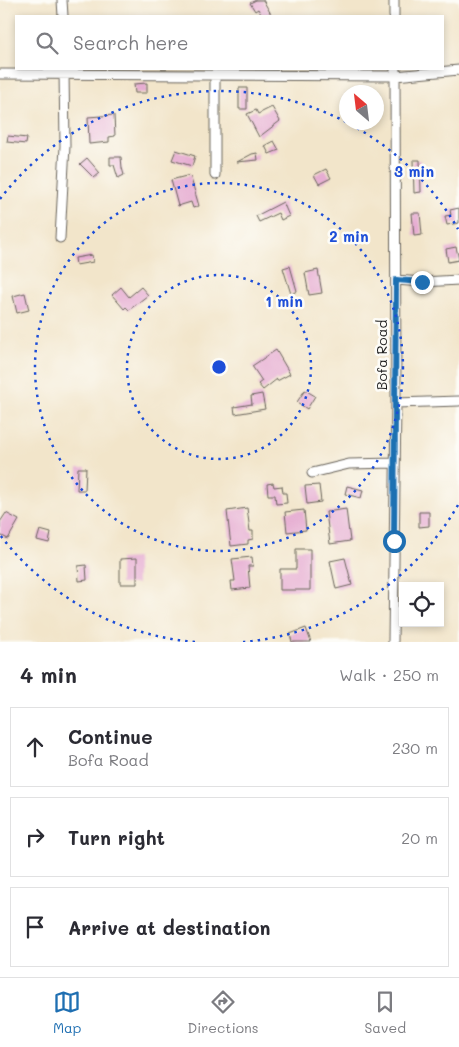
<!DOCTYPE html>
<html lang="en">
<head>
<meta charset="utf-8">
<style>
  body { margin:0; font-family:Mali,sans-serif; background:#f7f7f7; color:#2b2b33 }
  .controls { position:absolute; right:15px; bottom:15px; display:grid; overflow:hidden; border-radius:0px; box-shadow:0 2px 8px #0003 }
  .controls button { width:45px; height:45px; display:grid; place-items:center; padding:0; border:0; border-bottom:1px solid #e1e1e2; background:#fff; color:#2b2b33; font:25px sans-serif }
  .compass { position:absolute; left:339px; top:85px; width:45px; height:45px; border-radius:50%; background:#fff; box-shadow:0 2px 8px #0003; rotate:332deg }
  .stop { position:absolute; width:15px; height:15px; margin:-11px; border:4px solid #1f6fb2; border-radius:50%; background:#fff }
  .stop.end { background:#1f6fb2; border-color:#fff; box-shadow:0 1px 5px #0008 }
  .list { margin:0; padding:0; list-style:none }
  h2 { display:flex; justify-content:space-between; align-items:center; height:65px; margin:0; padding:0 20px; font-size:21px }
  h2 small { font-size:16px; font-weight:400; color:#7c7c81 }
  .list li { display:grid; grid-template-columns:32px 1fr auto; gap:15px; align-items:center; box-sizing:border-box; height:80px; margin:0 10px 10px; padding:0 10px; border:1px solid #e1e1e2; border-radius:0px }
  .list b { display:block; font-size:19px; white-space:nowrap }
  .list p { margin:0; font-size:16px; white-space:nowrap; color:#7c7c81 }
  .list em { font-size:16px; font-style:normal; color:#7c7c81 }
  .icon { flex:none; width:28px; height:28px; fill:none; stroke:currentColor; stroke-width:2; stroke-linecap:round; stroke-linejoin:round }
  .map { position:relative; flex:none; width:459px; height:642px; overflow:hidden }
  .search { position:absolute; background:#fff; box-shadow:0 2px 8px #0003; left:15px; right:15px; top:15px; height:55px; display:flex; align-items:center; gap:12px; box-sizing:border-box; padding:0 18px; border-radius:0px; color:#7c7c81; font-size:19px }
  .sheet { height:335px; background:#fff }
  nav { display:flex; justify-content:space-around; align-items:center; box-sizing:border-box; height:70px; border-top:1px solid #e1e1e2; background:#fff; font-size:14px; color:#7c7c81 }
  nav a { display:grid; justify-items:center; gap:2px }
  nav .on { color:#1f6fb2 }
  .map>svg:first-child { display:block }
</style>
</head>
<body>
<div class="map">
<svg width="459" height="642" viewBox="0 0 459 642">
  <rect width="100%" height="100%" fill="#fdfcf7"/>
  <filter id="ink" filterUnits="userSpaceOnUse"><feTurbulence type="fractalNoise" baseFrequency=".02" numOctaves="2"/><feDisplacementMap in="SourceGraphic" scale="10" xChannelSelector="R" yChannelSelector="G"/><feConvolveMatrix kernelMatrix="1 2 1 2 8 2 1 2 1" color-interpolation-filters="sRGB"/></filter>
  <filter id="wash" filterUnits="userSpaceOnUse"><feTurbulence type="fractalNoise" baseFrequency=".0096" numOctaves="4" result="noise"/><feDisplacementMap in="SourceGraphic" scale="20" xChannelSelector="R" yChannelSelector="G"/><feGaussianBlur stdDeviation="1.12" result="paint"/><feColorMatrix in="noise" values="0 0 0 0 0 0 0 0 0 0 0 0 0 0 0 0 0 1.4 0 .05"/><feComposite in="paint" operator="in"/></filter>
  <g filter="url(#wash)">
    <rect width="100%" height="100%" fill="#f2e5ca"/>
    <g id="blocks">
      <path fill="#e6add2" d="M256,0h7l9,16h-10l-4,-7 -3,2 -5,-8z
        M147,83v10h-12l-1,-9z
        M239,88h8v21h-8z
        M272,107l8,14 -21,16 -12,-23 9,-4 2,4z
        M114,115l1,21 -6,1v5l-20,2 -1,-27z
        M8,136l19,2 -1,6 -19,-2z
        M274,141l5,9 -10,4 -4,-8z
        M176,150l19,6 -3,10 -20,-6z
        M257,153l1,7 -21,2 15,-8z
        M110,157h11l1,11 2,7 -6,3 -4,-13h-4z
        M87,158l13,15 -6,5 -14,-14z
        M413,160h7l1,32 -7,1z
        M326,169l5,9 -12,6 -5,-9z
        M190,175l9,31 -6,2 -2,-6 -13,4 -7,-26z
        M283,202l6,14 -8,4 -3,-7 -19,9 -3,-6z
        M459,208v15l-12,2 -2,-9 6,-1 -1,-5z
        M412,213h8l2,22 -8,1z
        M456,247l3,13 -11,2 -2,-13z
        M92,255l1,7 -17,3 -1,-7z
        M290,266l7,25 -6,3 -8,-26z
        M318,270l4,23 -13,2 -4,-22z
        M121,287l8,10 12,-10 7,8 -19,15 -3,-3 -2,2 -12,-14z
        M25,293l4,17 -12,3 -4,-17z
        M276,350l14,24 -13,7v-2l-14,11 -5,-6 4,-3 -10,-15z
        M305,390l10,6 -8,13 -10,-7z
        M262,394l3,15 -30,5 -1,-7 18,-3 -1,-8z
        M78,468h8l-1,22h-8z
        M273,483l1,4 8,-1 1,7h3l1,10 -11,1 -1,-9h-7l-1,-11z
        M319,485l2,17 -14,2 -2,-18z
        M347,486l16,4 -2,8 -16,-4z
        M247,508l3,23h3v8l-5,1v4l-17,2 -4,-35z
        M346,509l4,32 -20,3 -4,-32z
        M304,510l2,20 -19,2 -2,-20z
        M419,512h10v14l-10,1z
        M6,513l13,7 -11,19 -8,-4v-13z
        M40,530l11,3 -2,10 -12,-3z
        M296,549h14v41h-30v-21h16z
        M252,557l1,9h-5l2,22 -18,2 -1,-9h4l-3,-22z
        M137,558v26h-17v-25z
        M345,558l7,27 -16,4 -6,-28z
        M86,565l1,15 -8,1 -1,-15z
        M306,628l5,14h-19l-2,-8z"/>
    </g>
  </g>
  <g filter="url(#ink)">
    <use href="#blocks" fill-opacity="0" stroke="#676259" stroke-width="1"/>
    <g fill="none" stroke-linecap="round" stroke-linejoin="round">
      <defs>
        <path id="minor" d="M62,0l1,16
          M394,0v16
          M0,74l395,2 64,-6
          M215,175v-100
          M60,238l5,-92 -1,-75
          M396,280l26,2 37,-2
          M396,403l63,-2
          M312,473l37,-9 46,-1
          M393,642l3,-239 -1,-334"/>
      </defs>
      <use href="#minor" stroke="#676259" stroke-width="11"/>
      <use href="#minor" stroke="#fff" stroke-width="9"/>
    </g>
  </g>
  <g fill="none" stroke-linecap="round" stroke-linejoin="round" filter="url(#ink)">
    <path stroke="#1f6fb2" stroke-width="6" d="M394,541l2,-261 26,2"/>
  </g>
  <g fill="none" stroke="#1d4ed8" stroke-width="2.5" stroke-dasharray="2.5 5">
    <circle cx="219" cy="367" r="92"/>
    <circle cx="219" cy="367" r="184"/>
    <path d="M458 505A276 276 0 0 1 243 642M195 642A276 276 0 0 1 0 535M0 199A276 276 0 0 1 458 229"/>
  </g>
  <g text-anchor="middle" stroke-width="5" stroke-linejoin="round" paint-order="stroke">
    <g font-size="14" fill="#1c1c1c" stroke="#fdfcf7">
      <text transform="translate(382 355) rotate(-90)" y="5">Bofa Road</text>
    </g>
  </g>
  <circle cx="219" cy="367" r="8" fill="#1d4ed8" stroke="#fdfcf7" stroke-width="2.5"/>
  <g font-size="15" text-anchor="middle" font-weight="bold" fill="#1d4ed8" stroke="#fdfcf7" stroke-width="5" stroke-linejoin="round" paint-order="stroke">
    <text x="414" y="177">3 min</text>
    <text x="349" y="242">2 min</text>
    <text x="284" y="307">1 min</text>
  </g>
</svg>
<div class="controls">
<button><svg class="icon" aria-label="locate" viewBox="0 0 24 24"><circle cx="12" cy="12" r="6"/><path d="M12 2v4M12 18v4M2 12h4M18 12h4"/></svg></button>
</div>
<svg class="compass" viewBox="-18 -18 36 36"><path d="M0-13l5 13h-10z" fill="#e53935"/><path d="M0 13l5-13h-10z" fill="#7c7c81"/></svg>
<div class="stop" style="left:394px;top:541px"></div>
<div class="stop end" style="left:422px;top:282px"></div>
<div class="search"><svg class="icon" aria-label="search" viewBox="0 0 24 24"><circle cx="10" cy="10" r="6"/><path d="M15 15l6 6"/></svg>Search here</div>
</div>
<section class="sheet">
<h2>4 min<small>Walk · 250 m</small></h2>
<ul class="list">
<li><svg class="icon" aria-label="ahead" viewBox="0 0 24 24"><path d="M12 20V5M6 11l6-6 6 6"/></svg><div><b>Continue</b><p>Bofa Road</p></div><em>230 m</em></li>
<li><svg class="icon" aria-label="right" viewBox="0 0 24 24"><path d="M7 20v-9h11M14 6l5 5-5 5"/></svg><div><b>Turn right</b></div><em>20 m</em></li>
<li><svg class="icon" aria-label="arrive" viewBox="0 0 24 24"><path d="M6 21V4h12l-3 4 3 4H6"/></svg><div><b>Arrive at destination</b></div></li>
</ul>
</section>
<nav>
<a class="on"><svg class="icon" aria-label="map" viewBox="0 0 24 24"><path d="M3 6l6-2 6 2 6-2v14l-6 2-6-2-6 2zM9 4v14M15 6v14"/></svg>Map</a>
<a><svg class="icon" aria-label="directions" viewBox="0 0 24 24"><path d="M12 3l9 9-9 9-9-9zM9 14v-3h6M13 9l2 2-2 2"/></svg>Directions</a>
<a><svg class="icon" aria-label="saved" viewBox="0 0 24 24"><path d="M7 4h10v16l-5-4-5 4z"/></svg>Saved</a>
</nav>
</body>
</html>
